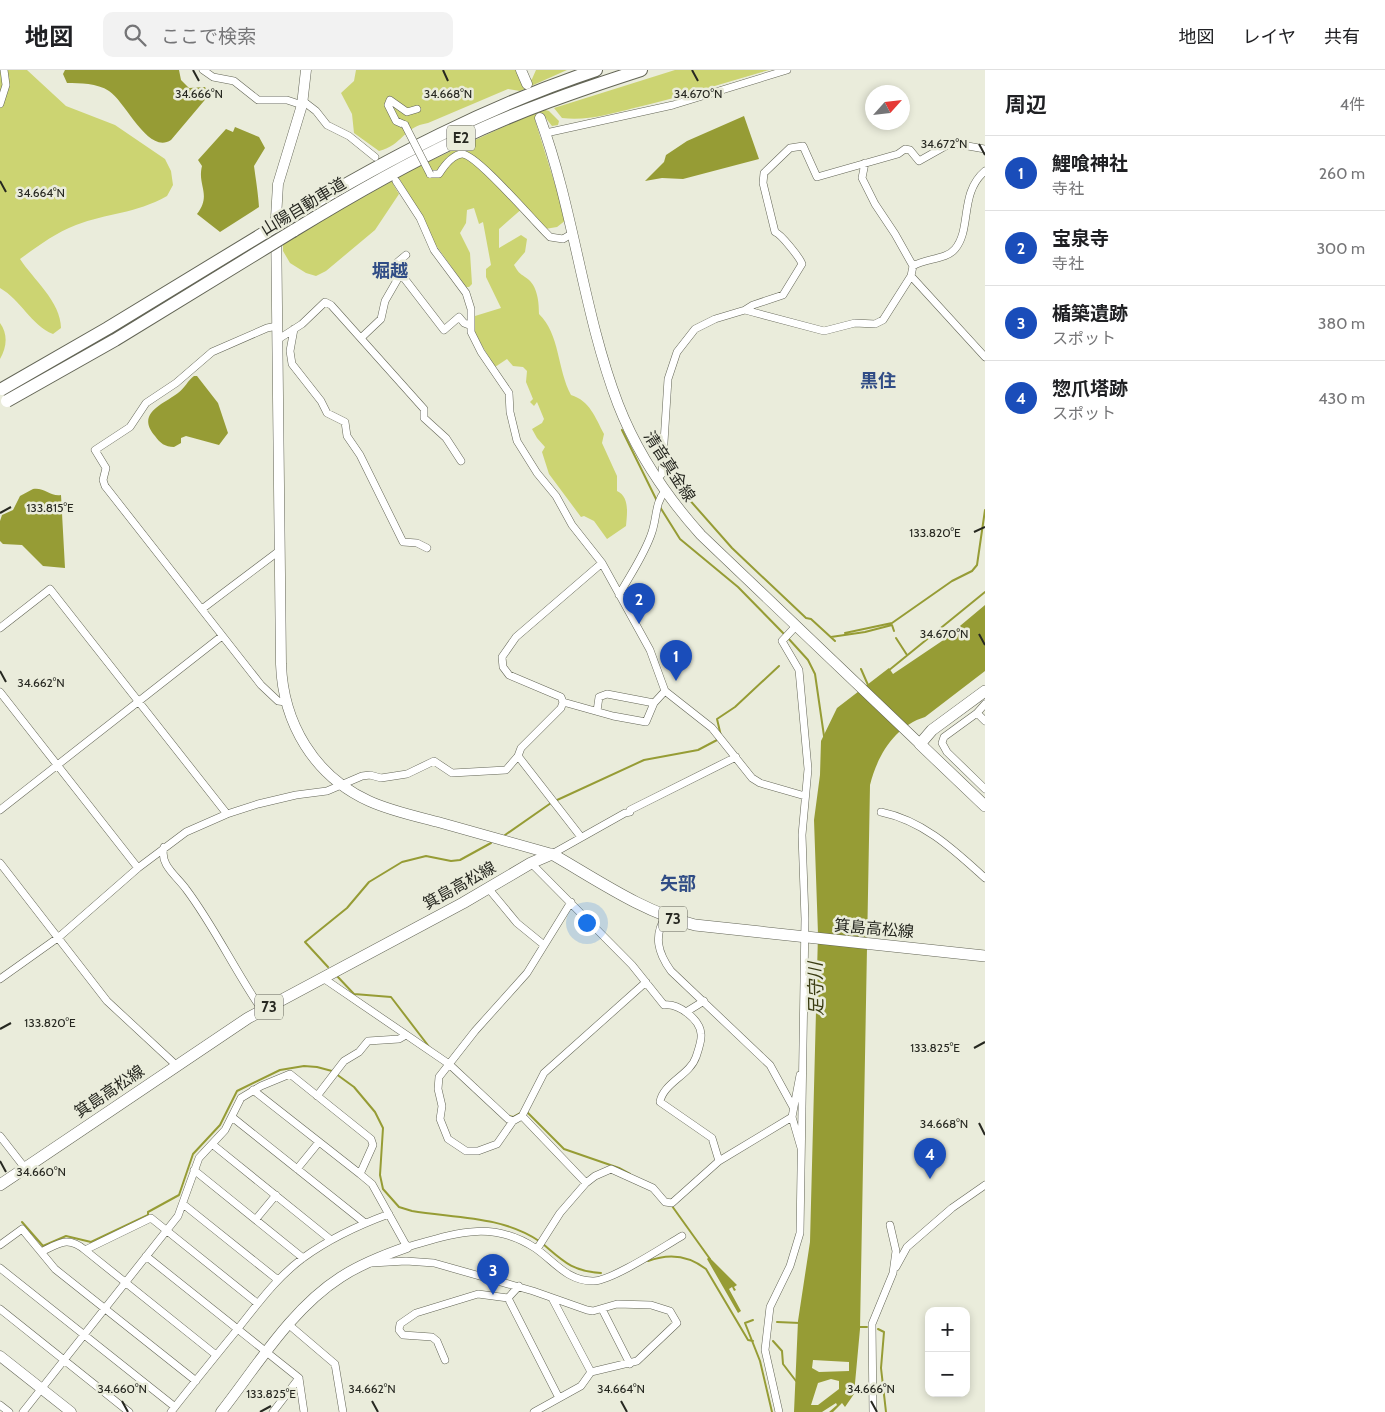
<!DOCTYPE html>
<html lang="ja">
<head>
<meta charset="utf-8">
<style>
  body { margin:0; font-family:Cabin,"Noto Sans JP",sans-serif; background:#f2f2f2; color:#202124 }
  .controls { position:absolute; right:15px; bottom:15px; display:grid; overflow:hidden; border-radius:10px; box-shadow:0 2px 8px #0003 }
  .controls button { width:45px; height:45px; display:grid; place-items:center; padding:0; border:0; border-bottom:1px solid #e0e0e0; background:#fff; color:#202124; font:25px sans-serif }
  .compass { position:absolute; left:865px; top:15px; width:45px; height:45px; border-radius:50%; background:#fff; box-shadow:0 2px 8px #0003; rotate:63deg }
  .you { position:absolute; left:586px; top:852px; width:18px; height:18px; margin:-12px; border:4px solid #fff; border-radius:50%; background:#1a73e8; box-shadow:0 0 0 8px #1a73e833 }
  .badge { display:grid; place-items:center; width:32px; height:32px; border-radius:50%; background:#1a4dba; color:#fff; font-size:16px; font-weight:700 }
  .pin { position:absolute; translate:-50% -41px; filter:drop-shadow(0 1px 2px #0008) }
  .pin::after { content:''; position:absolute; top:26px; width:18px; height:15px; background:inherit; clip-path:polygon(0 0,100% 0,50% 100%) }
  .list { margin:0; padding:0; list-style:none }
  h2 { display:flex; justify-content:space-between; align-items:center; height:65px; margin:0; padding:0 20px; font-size:21px }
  h2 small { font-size:16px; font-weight:400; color:#757577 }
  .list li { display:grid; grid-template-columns:32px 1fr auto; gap:15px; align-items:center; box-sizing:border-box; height:75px; padding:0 20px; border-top:1px solid #e0e0e0 }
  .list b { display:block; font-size:19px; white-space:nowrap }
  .list p { margin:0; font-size:16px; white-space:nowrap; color:#757577 }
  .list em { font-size:16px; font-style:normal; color:#757577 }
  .icon { flex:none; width:28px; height:28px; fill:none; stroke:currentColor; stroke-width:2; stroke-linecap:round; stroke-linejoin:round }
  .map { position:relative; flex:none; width:985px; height:1342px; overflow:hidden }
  header { display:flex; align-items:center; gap:30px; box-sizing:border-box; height:70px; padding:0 25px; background:#fff; border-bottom:1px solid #e0e0e0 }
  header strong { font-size:24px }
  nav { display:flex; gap:28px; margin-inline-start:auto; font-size:18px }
  .search { width:350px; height:45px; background:#f2f2f2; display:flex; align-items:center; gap:12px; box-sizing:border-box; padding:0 18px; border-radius:10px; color:#757577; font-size:19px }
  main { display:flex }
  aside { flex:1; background:#fff }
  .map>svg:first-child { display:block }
</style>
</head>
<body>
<header>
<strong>地図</strong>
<div class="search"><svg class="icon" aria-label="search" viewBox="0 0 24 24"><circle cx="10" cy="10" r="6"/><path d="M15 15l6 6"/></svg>ここで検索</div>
<nav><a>地図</a><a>レイヤ</a><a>共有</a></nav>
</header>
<main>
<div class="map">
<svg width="985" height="1342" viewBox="0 0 985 1342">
  <rect width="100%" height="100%" fill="#eaecdb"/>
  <path fill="#ccd472" d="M0,0h27l39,36 49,19 50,34 6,12 2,14 -6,11c-32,18 -60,17 -91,29 -21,8 -38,21 -56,34 13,20 41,43 41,69l-8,6c-22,-9 -32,-34 -53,-46z
    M356,0h161l6,14 9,-5 4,-9h31l-47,21 -12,-2 -80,34c-25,4 -25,22 -49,28l-25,-18 -2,-19 -11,-21 13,-12z
    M675,0h94c-45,13 -89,27 -135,38 -24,6 -47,13 -72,10l-8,-10z
    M542,39l7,2 10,10 -1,4 -6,1 -7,-9 -10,3 31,100 -9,7 -12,2 -21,-22 -25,22v19l22,-13 6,4 -2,13 -11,13c4,7 5,8 11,12 12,7 14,23 14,37 21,20 18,55 32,81 19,6 24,22 33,39l-2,9 15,33v15c13,6 10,23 9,35l-19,13 -13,-18 -10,-5 -3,1 -32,-43 -7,-22 3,-5 -8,-9 -5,-9 10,-6 2,-4 -7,-17 -3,4 -4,-4 3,-3 -7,-17 1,-11 -4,-4 -10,-1 -6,-7 -12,8 -20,-33v-18l26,-8 -15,-31v-8l5,-4 -8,-43 -4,2 -5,-16 -7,2 -1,13 -6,10 10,20 2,31 -3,3h-3l-31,-43 -14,-30 -21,-34 -7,4 6,10 -24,36 -49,41 -10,5 -10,-3 -16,-10 -7,-12v-9l132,-74z
    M0,253c8,11 7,24 0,36z"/>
  <path fill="#969c35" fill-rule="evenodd" d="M65,0h114l2,10 8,8 16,-1 4,8 -38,45c-23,15 -45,-38 -62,-49 -12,-8 -29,-8 -42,-8l-4,-9z
    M744,46l15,43 -76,20 -21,-1 -17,3 19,-19 2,-7 21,-14z
    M235,57l24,10 6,11 -11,18c2,15 4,26 5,41l-39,25 -23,-18c15,-20 0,-28 5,-48l-4,-6 28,-31 7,3z
    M194,306h3l21,27 10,30 -9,12 -33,-9 -5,2v5l-7,4c-9,0 -14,-4 -19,-11 -20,-23 9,-32 23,-43 7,-5 10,-13 16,-17z
    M33,419c11,-2 18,8 28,6l4,73 -22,-2 -21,-21 -19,-1 -3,-3v-20l2,-6 11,-5 7,-14z
    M985,535v66l-60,46c-30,9 -48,39 -55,68l-10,544 -6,65 -9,13 -3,-4 -9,9h-4l8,-7 -1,-2 -14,9h-28l4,-91 12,-79 8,-308 -4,-114 6,-45 1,-34 16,-33 52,-40 4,6 49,-33zM813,1290l36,2v9l-30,1 -7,-4zM831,1309l8,2v8l-21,16h-7l7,-22z
    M709,1187l28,28 -3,2 2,3 -2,1 -2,-4 -3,2 12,22 -3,2 -31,-54z"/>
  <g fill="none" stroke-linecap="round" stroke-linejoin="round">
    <path stroke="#969c35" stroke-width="2" d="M622,360l35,71
      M672,410l60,68 74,70 5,1 24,22
      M660,437l20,32 58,48 47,48
      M845,563l47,-10 60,-42 20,-10 5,-6 8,-55
      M831,567l34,-5 27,-7 2,6
      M788,568l20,22 7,14 9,62
      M896,568l11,17
      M861,599l7,16
      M888,601l97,-79
      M721,666l-4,-17 18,-12 44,-41
      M555,731l89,-41 54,-10 19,-10
      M505,765l46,-32
      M328,897l-23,-25 42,-34 22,-26 33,-20 24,-6 25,5 9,-1 31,-17
      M336,905l18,19 37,3 39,51
      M527,1042l37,37 55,19 11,6
      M509,1046l4,1 9,-5
      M672,1136l38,53
      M22,1152l21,24 23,-10 25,6 57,-27v-3l31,-17 14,-41 27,-29 17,-34 43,-21 24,-4 13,1 15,4 22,16 21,25 8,16 -3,47 3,14 16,18 13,4c43,7 90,5 127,30
      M543,1174c21,18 29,27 58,29
      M648,1191c21,-8 40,-6 58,8l42,71 5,1
      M753,1250l-8,3 15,38 12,51
      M777,1252l23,1
      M859,1257h8
      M878,1259l6,3 -3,36 5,44
      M773,1271l9,10 1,13 13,17"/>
    <defs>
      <path id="street" d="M203,0l10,7 21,4 24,19h29l15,5
        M303,31l13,10 11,14 22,11 26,21
        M0,34l6,-19 -2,-15
        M405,55l-9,-4 -8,-16 2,-5 17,12 10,-3
        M546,63l127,-28 114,-35
        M865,93l-3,15 13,26 20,30 18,32
        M430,104h9c5,-8 13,-19 23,-20 14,-1 74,70 88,83l13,2 10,-6
        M396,111l24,37 14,32 32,43 5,16v23l10,20 28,41 1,19 7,29 20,32 19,23 16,29 30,38 48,87 15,41 47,37 40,50 8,5 45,13
        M406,185l-12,10 50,65 15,-13 5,6 5,2
        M911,206l74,81
        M745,240l8,-5 30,-10 19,-31c-2,-6 -21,-30 -27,-32l-12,-49 1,-10 26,-25 13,-2 14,31 81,-23 7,-5 5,1 9,11 32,-18 34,6
        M277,256l-10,2 -55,24 -36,31 -30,20 -16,24 -35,23 11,18 -3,12 2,6 156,199 17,16 8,1
        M294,259l-4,22 2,13 29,37 6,12 18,9 2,14 13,19 43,87 14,1 10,5
        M362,267l19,-18 4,-18 15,-26
        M277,270l25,-16 23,-22 6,3 93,104v9l22,20 15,23
        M657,408l5,-4 6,-95 9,-27 18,-23 20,-10 30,-9 79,21 31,-8 20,1 8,-4 28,-44 2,-10c13,-8 33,-6 42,-17 17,-20 4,-56 30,-78
        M619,525c11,-20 26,-41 33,-63 5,-15 3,-29 13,-41
        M202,539l77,-58
        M0,558l50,-39 177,225
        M0,622l138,176
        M563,632l50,14 33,6 8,-19 11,-12
        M985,634l-8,9 -33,24 -2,6 5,9 38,37
        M597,641l2,-14 8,-3 47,9
        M977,643l8,8
        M518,686l63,81
        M0,740l222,-174
        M881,742c43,9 73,38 104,66
        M164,777c-5,18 13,29 22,42 28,37 49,82 76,121
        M552,784l73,-41 5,-1v-2l106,-53
        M0,793l107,138 69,64
        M531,793l101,102 32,40c14,-2 36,14 37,29 1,6 -3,17 -5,23 -6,18 -33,26 -36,45l52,36 7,23
        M488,818l29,35 27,22
        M571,832l-44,71 -52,58 -36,46 -1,12 4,17 -2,13 8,20 18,12h12l19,-7 16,-23 9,-5 22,-43 102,-91
        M666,846c-13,20 -8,37 5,55l99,94 23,42
        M323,908l126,86 59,55 5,2
        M0,909l59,-42 79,-69 48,-36 41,-18 31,-10 38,-9 31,-4 35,-15 8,-1 11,3 26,-4 27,-13 18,12 54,-3 12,-14 3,-8 40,-40 2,-6 -2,-5 -52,-22 -6,-8 -1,-10 14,-20 86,-74
        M686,942l18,-11
        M253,1020l107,84
        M317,1026l27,-35 15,-9 9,-11 31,-2 7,-4
        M522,1046l64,67 9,-7 16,-7 42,19 12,14 7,1 47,-42 73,-44 8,-42
        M232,1047l133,106
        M792,1047l9,31
        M0,1066l25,32
        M212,1074l119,96
        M297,1099l22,-27
        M194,1100l109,88
        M183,1134l95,76
        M256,1149l20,-24
        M0,1175l22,-16 19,23c19,-9 27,-16 44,-2l66,-32 106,85
        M537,1179l23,-36 26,-30
        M85,1180l131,105
        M41,1182l14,17 141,112
        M146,1186l153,122 5,34
        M372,1193l34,-2 28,2 99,28 54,19 6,1 24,-7 34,1 19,6 7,12 -40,38 -46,11 -10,14 -47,26
        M896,1197l11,-20 45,-39 33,-23
        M0,1198l175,139
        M519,1216l-11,12 51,100
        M552,1228l39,74
        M0,1239l129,103
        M602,1239l28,55
        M288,1254l47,40 8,48
        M445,1290l-8,-19 -5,-4 -29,-2 -4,-5 1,-6 16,-11 62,-19 30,4
        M0,1335l9,7
        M23,1342l155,-196 21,-58 26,-28 16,-32 20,-12 29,-12 81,65 2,6 -13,29 12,10 35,63c46,-13 84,-28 128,1 19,13 33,34 59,33 19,-1 69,-34 88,-45
        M171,1342c21,-27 43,-54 65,-81 21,-26 40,-53 67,-73 26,-19 56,-33 86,-44
        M273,1342l26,-34
        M779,1342l-14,-62 5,-43 20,-41 10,-33 5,-314 -3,-84 6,-66 -9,-99 -17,-29 14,-15
        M873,1342l-1,-88 21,-51 3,-22 -6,-26"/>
      <path id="secondary" d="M306,0l-4,35 -24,79 -2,34 5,446c2,59 33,112 88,137 22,10 46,15 69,21 38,11 76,21 114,32
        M521,0l6,14
        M540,48c34,92 43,194 78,286 19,49 48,92 83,131l219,209
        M0,1286l71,56
        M221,1342c36,-46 70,-103 120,-135 20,-13 43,-22 66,-30"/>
      <path id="primary" d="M985,621l-53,39 -12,14 65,62
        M0,1115l248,-167 215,-115 68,-40 21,-9c47,27 91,58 143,71l290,31"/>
      <path id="highway" d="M292,146c97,-58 196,-110 304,-146
        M293,161c54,-33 109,-65 167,-92 58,-28 119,-49 181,-69"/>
    </defs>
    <use href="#street" stroke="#636556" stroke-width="8"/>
    <use href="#secondary" stroke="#636556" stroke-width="11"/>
    <use href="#primary" stroke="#636556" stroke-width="12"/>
    <use href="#highway" stroke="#636556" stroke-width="14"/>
    <use href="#street" stroke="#fff" stroke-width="7"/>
    <use href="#secondary" stroke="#fff" stroke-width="10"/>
    <use href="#primary" stroke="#fff" stroke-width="11"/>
    <use href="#highway" stroke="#fff" stroke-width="12"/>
    <defs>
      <path id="street-bridge" d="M405,55l25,49"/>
      <path id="highway-bridge" d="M2,319l106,-61 184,-112
        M7,331l108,-61 178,-109"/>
    </defs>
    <use href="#street-bridge" stroke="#636556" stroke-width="8" stroke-linecap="butt"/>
    <use href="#highway-bridge" stroke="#636556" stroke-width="14" stroke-linecap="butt"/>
    <use href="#street-bridge" stroke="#fff" stroke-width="7"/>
    <use href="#highway-bridge" stroke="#fff" stroke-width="12"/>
  </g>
  <path fill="none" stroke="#272821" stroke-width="2" d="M193,0l6,11M443,0l5,11M692,0l6,11M979,74l6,11M0,111l6,11M0,443l11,-6M974,462l11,-5M979,564l6,11M0,601l6,11M0,959l11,-6M974,978l11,-6M979,1053l6,12M0,1091l6,11M122,1331l6,11M372,1331l6,11M621,1331l6,11M871,1331l6,11M260,1342l11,-6"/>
  <g text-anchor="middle" stroke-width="5" stroke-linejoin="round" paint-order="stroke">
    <g fill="#eaecdb" stroke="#626359" stroke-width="1">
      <rect x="447" y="55.5" width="28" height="25" rx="4"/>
      <rect x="659" y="836.5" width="28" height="25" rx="4"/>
      <rect x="255" y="924.5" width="28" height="25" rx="4"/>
    </g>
    <g font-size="15" font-weight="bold" fill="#272821">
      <text x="461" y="73">E2</text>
      <text x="673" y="854">73</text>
      <text x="269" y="942">73</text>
    </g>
    <g font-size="16" fill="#272821" stroke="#eaecdb">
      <text transform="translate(303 136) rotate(-31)" y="6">山陽自動車道</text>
      <text transform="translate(670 396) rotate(57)" y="6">清音真金線</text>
      <text transform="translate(459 815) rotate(-29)" y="6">箕島高松線</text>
      <text transform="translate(874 858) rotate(5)" y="6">箕島高松線</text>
      <text transform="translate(109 1021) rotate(-34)" y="6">箕島高松線</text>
    </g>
    <g font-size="18" font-weight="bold" fill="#304c85" stroke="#eaecdb">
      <text x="390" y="207">堀越</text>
      <text x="878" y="317">黒住</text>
      <text x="678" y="820">矢部</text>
    </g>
    <g font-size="18" font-style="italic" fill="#3a3c12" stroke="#eaecdb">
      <text transform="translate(816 919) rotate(-91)" y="6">足守川</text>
    </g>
  </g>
  <g font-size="12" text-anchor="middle" fill="#272821" stroke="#eaecdb" stroke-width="5" stroke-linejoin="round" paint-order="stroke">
    <text x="199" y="28">34.666°N</text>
    <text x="448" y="28">34.668°N</text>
    <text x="698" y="28">34.670°N</text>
    <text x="944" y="78">34.672°N</text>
    <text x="41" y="127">34.664°N</text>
    <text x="50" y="442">133.815°E</text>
    <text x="935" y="467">133.820°E</text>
    <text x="944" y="568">34.670°N</text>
    <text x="41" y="617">34.662°N</text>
    <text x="50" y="957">133.820°E</text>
    <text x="935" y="982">133.825°E</text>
    <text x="944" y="1058">34.668°N</text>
    <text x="41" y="1106">34.660°N</text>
    <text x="122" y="1323">34.660°N</text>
    <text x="372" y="1323">34.662°N</text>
    <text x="621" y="1323">34.664°N</text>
    <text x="871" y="1323">34.666°N</text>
    <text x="271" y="1328">133.825°E</text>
  </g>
</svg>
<div class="controls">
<button>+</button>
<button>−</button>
</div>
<svg class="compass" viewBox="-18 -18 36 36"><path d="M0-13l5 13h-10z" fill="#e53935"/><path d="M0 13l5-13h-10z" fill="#757577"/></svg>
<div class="you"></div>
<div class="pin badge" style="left:676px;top:611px">1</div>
<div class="pin badge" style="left:639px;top:554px">2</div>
<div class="pin badge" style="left:493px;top:1225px">3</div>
<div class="pin badge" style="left:930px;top:1109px">4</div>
</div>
<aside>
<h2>周辺<small>4件</small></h2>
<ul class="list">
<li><span class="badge">1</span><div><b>鯉喰神社</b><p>寺社</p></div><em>260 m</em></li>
<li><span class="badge">2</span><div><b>宝泉寺</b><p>寺社</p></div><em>300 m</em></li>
<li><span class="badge">3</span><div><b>楯築遺跡</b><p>スポット</p></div><em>380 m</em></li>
<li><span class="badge">4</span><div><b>惣爪塔跡</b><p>スポット</p></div><em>430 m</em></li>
</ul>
</aside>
</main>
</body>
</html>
